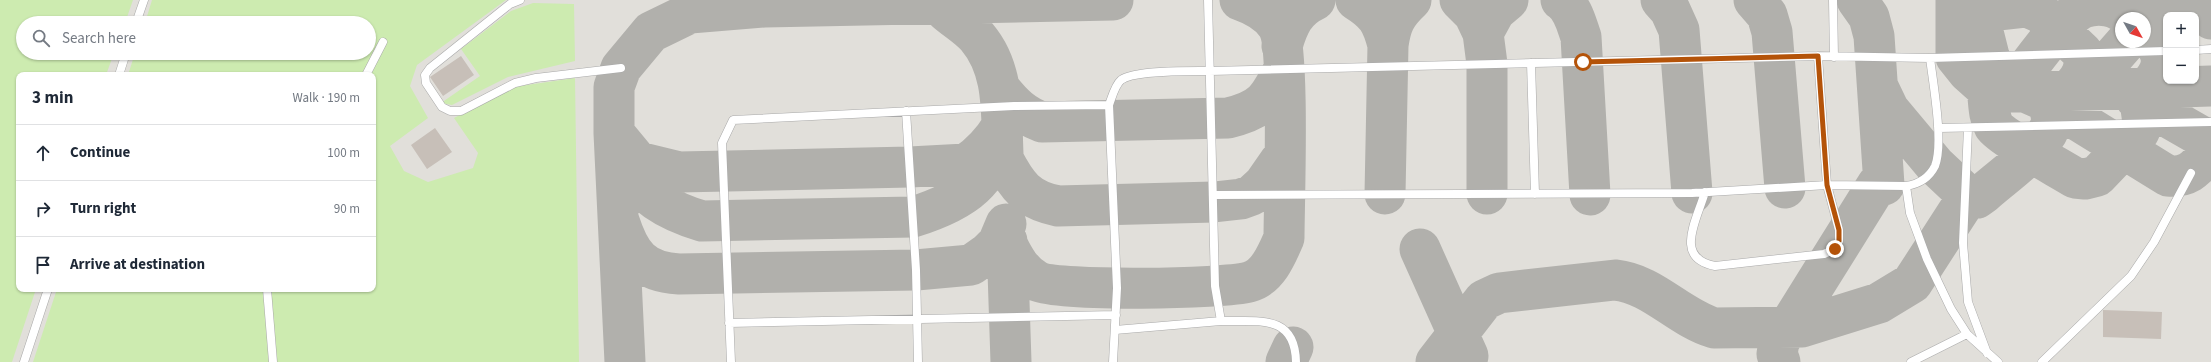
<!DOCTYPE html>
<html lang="en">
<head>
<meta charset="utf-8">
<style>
  body { margin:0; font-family:"Source Sans 3",sans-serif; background:#f2f2f3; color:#1f2937 }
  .controls { position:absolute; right:12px; top:12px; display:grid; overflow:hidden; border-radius:8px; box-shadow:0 1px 3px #0004 }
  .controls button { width:36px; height:36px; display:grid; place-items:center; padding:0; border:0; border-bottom:1px solid #e0e1e3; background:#fff; color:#1f2937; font:20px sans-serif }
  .compass { position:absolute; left:2115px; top:12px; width:36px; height:36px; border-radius:50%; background:#fff; box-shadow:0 1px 3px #0004; rotate:130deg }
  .stop { position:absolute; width:12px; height:12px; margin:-9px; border:3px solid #b45309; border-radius:50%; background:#fff }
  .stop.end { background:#b45309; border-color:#fff; box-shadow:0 1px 4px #0008 }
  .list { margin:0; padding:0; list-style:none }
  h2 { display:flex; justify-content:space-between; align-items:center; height:52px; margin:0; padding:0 16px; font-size:17px }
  h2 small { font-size:13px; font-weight:400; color:#747a83 }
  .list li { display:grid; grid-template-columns:26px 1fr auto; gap:12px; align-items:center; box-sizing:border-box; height:56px; padding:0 16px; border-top:1px solid #e0e1e3 }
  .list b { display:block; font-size:15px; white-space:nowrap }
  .list em { font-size:13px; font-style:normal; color:#747a83 }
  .icon { flex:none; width:22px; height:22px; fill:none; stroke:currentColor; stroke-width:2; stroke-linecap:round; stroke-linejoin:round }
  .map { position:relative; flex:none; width:2211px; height:362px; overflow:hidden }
  .search { position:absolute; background:#fff; box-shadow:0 1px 3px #0004; left:16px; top:16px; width:360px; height:44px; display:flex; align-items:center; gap:10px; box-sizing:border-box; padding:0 14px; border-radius:22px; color:#747a83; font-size:15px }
  .panel { position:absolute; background:#fff; box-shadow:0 1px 3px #0004; left:16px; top:72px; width:360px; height:220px; border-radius:8px }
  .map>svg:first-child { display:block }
</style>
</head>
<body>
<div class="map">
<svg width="2211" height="362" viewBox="0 0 2211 362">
  <rect width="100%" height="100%" fill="#f2efe9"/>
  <path fill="#e1dfda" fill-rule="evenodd" d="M0,0h2211v362h-2211zM2166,15h30v66h-30zM2121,18h24v24h-24zM23,23h346v30h-346zM19,75h354v214h-354z"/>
  <path fill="#cdebb0" d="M0,0h133l-8,23h-102v30h91l-8,22h-87v214h17l-24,73h-12z
    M152,0h354l-89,65 -7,21 18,32 -38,28 14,25 24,11 45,-14 5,-15 -24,-35 59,-31 62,-9 4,284h-546l24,-73h316v-214h-245l7,-22h234v-30h-224z
    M533,3l41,1 1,57 -67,16 -56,28 -11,-2 39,-27 -19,-27 50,-38z"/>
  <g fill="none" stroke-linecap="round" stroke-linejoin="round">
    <path stroke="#b1b0ac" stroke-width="41" d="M936,0c10,15 29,23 41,37 28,33 24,75 26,117
      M1356,0c21,13 26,22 32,45l-3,149
      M1460,0l14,14 9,19 4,31v130
      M1561,0c12,8 15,23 20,37l9,158
      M1661,0l9,10 9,20 13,163
      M1754,0l13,15 5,17 13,156
      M1857,0l12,17 5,19 10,149
      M1956,0v57l12,15 19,17 9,3h31l184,-6
      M1967,0l13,20 9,36 8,18 10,10 41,18 120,74c23,2 29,-10 43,-25
      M1973,7l9,5 45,-5 14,6 42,40c4,16 -3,27 -15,38l23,-9 35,-40
      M2145,19l10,-12 9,-3 26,-1 7,4 14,12
      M1483,33l12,-22 13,-11
      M2145,34c22,19 21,34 2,54l21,-7
      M1388,45c3,-21 7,-30 23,-45
      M1282,46c6,-21 13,-37 33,-46
      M2014,86c14,-18 50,-70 69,-78 17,-6 35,-2 46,10
      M1878,87l11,23 46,55 33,31 9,2 7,-5c19,-17 57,-43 66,-66 3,-8 0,-17 -2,-25
      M1987,89c2,12 1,26 7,37 7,11 67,43 81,52l10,1 12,-3 42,-44 4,-9 -3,-22
      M1001,90c12,15 22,25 41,32l186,-4c35,-8 41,-19 56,-49
      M2136,99l75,43
      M1002,126c-9,56 -38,75 -89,91l-211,4c-27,-8 -57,-22 -71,-48 -7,-12 -11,-27 -17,-40l24,29 41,10 231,-5 56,-3c15,-10 26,-22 36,-38z
      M1003,159c14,27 24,41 55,47l156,-4 27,-3 11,-4 12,-11 16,-23
      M619,221c11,34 23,51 60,53l237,-4 55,-5 17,-12 10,-10 8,-19
      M1007,241l4,121
      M1007,244c7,15 15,29 30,37 21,11 187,8 212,1 19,-5 28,-28 35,-44 0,-34 6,-193 -7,-213 -9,-13 -23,-20 -37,-25
      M1420,249l48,107
      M625,362l-11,-229v-46l7,-19 30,-36 39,-19 74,-6 349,-7
      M1286,362l7,-15
      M1436,362l48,-62 15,-7 116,-13c38,4 63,37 99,48l88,-1 77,-24 33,-20 53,-82
      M1780,362l-3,-8 2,-12 98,-157"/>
  </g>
  <path fill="#c7bfb8" d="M461,56l13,19 -31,21 -13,-19z
    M435,128l17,24 -25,17 -16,-24z
    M2103,310l59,2 -1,27 -58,-2z"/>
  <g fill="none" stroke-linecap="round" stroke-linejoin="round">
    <defs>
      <path id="service" d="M520,0l-10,4 -80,64 -5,7 1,8 16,24 8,4h11l54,-28 21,-5 85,-10
        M1208,0l7,286 6,35c36,1 74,-8 75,41
        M1833,0l1,57
        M136,23l8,-23
        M2196,50l15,-1
        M1531,63l4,131
        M119,75l7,-22
        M366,75l17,-33
        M1109,105l8,183 -4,74
        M906,111l10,159 2,92
        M1939,128l272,-6
        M1968,128l-5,115 5,59 19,51
        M1906,186l4,27 17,46 24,50 16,25 31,28
        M1705,192c-8,28 -32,66 10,74l109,-12 11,-5 4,-8v-11l-12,-45 -9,-129
        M1214,195l478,-2 135,-8 79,1c13,-2 23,-8 29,-20 9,-23 -2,-83 -5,-108
        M267,289l6,73
        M729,323l387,-8
        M1115,330l106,-9
        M24,362l24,-73
        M731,362l-9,-219 11,-23 281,-14 95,-1c3,-8 6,-20 12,-25 13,-10 71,-9 89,-9l608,-15 112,2 236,-7
        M1911,362l56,-28
        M2042,362l89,-86 23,-34 37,-69"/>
    </defs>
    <use href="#service" stroke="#a9a9a9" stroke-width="9"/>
    <use href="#service" stroke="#fff" stroke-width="8"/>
  </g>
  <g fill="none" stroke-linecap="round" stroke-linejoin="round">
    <path stroke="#b45309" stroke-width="5" d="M1583,62l235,-6 9,129 12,45v11l-4,8"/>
  </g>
</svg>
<div class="controls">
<button>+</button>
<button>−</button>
</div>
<svg class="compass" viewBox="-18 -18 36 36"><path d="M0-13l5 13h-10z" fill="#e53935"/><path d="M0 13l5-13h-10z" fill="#747a83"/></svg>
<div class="stop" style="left:1583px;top:62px"></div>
<div class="stop end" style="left:1835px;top:249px"></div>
<div class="search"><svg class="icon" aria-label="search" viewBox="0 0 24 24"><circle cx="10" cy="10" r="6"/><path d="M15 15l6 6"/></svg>Search here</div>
<section class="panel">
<h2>3 min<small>Walk · 190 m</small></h2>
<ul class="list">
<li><svg class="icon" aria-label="ahead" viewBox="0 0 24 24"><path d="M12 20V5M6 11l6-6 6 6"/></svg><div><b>Continue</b></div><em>100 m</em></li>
<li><svg class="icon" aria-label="right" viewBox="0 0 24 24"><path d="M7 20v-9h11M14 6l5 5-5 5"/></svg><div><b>Turn right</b></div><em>90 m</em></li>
<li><svg class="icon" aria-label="arrive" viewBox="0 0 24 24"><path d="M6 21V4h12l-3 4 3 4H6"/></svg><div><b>Arrive at destination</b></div></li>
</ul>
</section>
</div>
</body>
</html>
